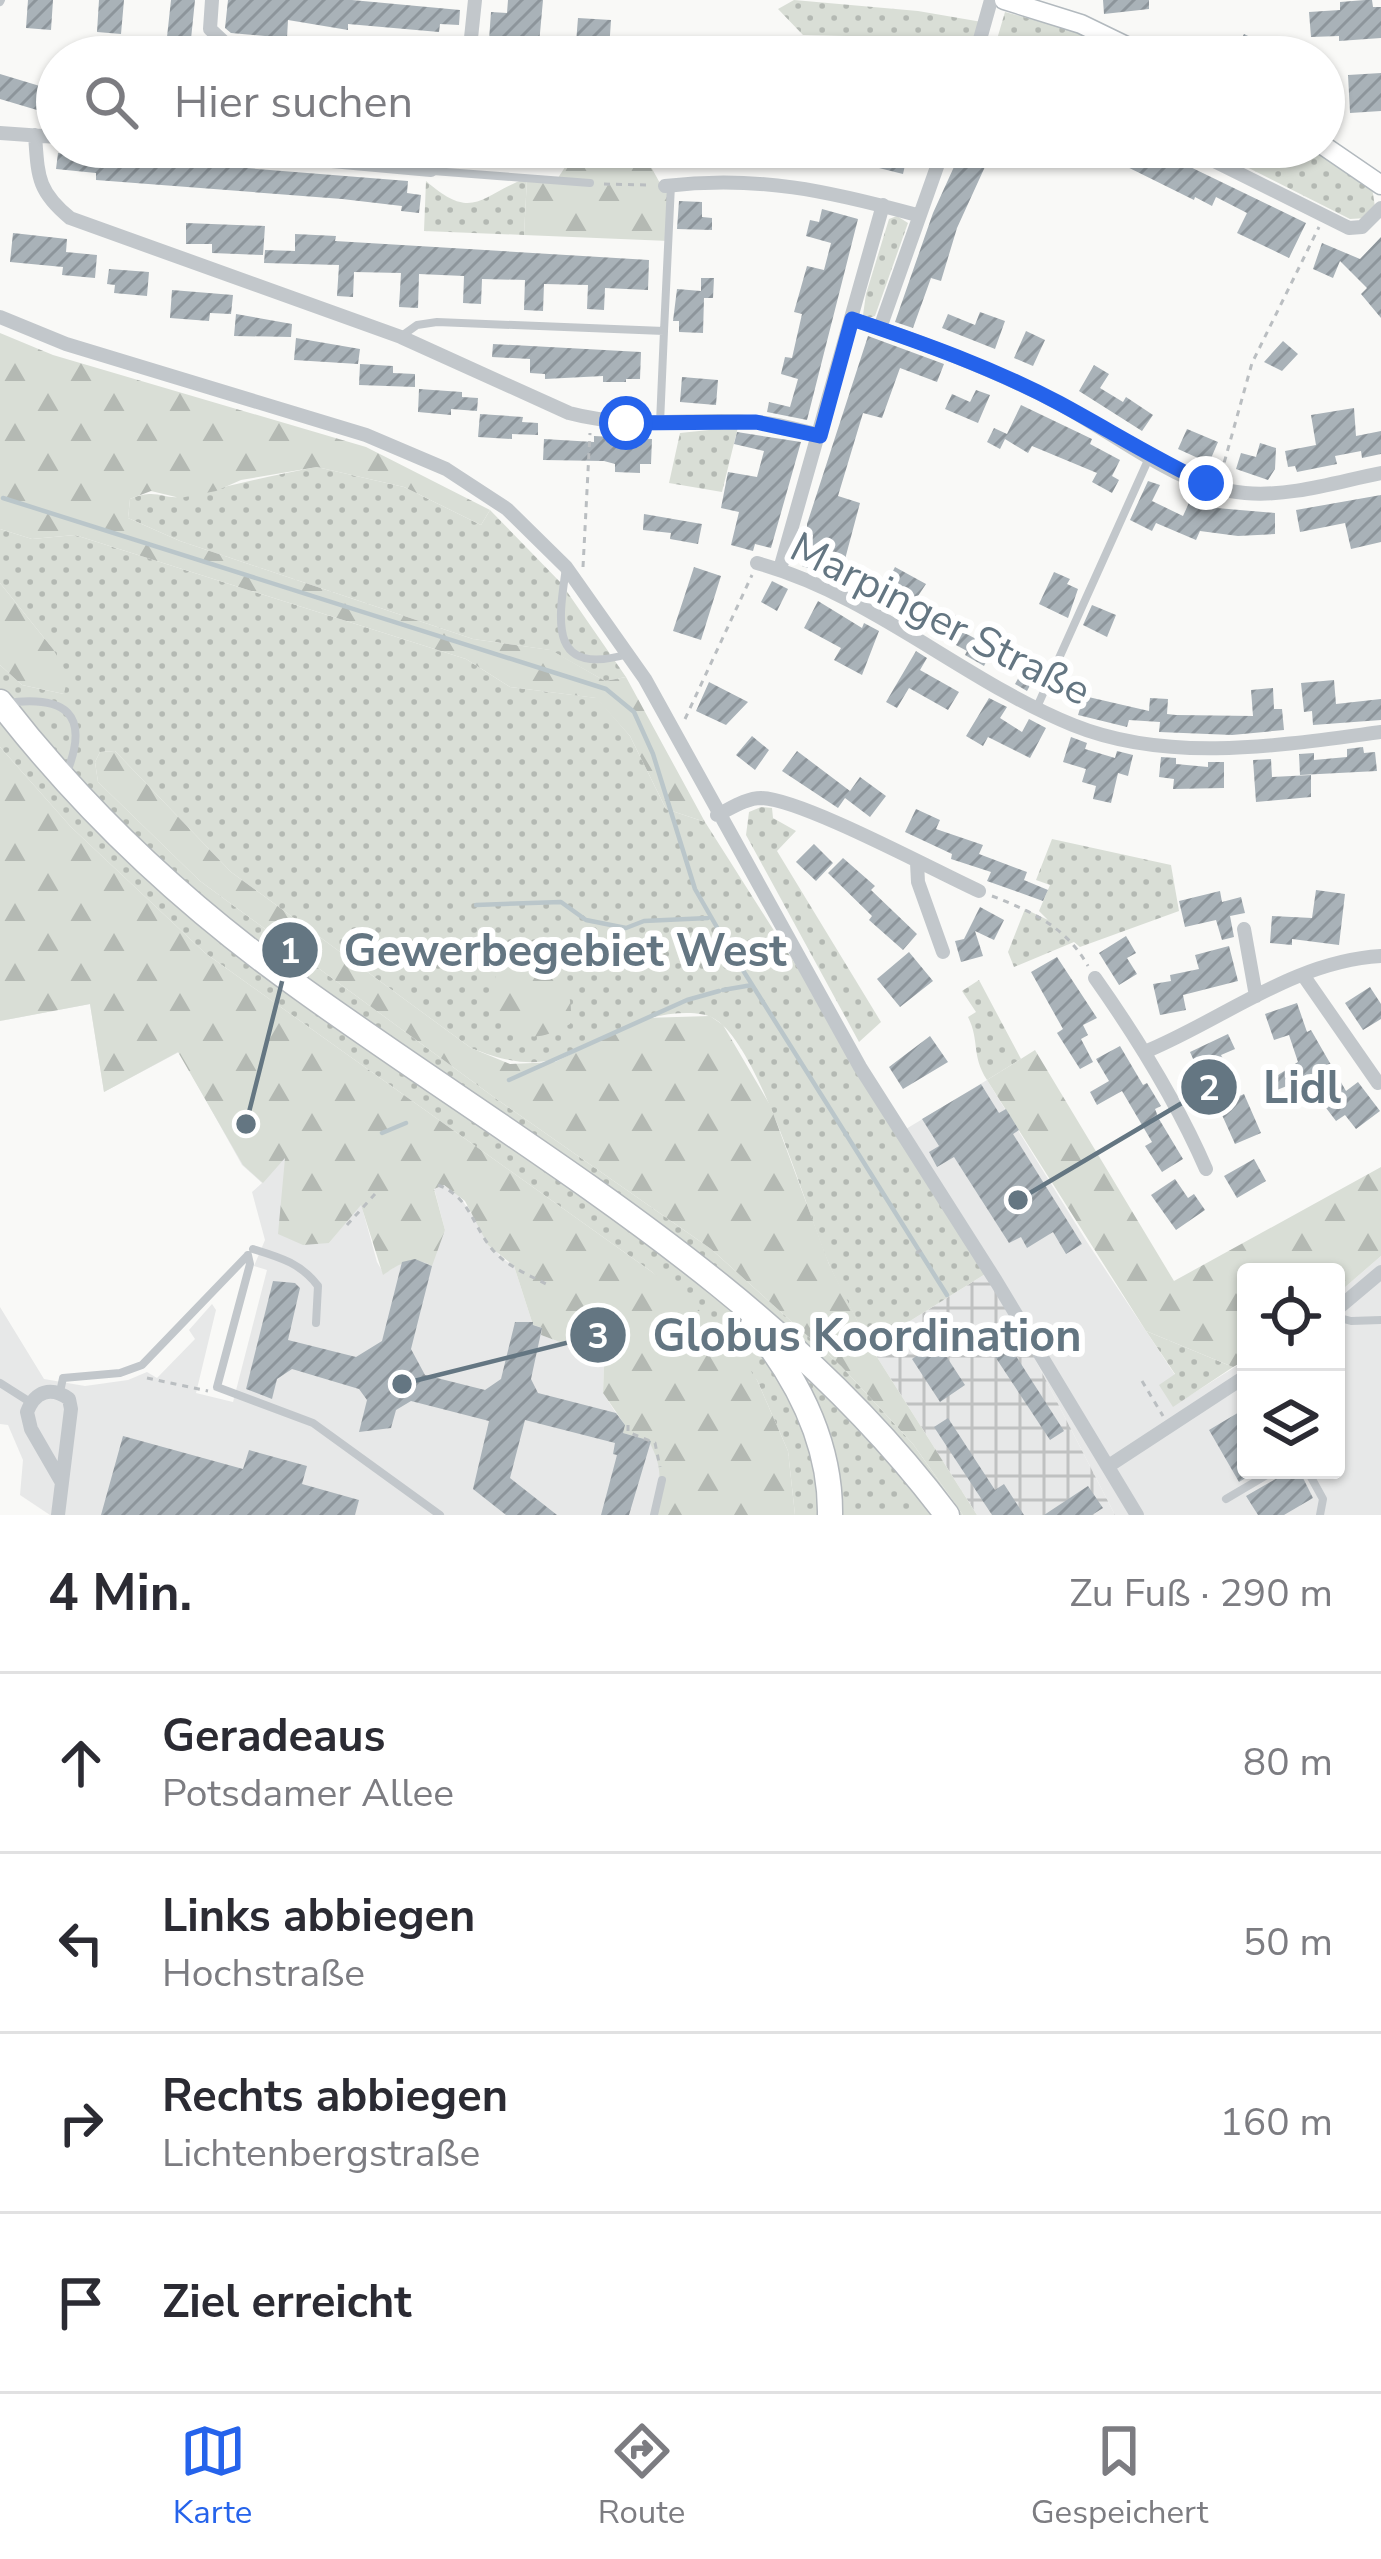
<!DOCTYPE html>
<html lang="de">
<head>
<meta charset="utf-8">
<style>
  body { margin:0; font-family:"Nunito Sans",sans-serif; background:#f2f2f3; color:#2b2b33 }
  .controls { position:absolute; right:36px; bottom:36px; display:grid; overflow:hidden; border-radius:12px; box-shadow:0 3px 9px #0004 }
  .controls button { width:108px; height:108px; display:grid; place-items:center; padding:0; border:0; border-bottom:3px solid #e1e1e2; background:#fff; color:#2b2b33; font:60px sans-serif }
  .stop { position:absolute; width:36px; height:36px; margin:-27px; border:9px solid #2563eb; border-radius:50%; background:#fff }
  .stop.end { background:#2563eb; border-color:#fff; box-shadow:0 3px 12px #0008 }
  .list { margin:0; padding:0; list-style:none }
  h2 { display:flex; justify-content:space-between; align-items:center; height:156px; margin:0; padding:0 48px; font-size:51px }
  h2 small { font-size:39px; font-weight:400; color:#7c7c81 }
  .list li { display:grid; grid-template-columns:78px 1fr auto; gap:36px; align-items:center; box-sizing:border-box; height:180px; padding:0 48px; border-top:3px solid #e1e1e2 }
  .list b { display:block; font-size:45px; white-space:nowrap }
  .list p { margin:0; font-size:39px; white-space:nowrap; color:#7c7c81 }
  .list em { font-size:39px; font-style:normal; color:#7c7c81 }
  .icon { flex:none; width:66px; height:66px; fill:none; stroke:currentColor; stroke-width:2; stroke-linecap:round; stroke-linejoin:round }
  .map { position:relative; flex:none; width:1381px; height:1515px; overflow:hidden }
  .search { position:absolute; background:#fff; box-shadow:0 3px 9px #0004; left:36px; right:36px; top:36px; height:132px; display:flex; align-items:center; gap:30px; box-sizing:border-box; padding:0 42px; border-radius:66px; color:#7c7c81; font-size:45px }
  .sheet { height:876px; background:#fff }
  nav { display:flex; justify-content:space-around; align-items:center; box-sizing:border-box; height:168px; border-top:3px solid #e1e1e2; background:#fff; font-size:33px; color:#7c7c81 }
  nav a { display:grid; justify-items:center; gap:6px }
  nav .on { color:#2563eb }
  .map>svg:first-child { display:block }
</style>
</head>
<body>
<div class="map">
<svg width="1381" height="1515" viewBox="0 0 1381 1515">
  <defs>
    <pattern id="industrial-grid" width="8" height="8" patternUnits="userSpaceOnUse" patternTransform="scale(3)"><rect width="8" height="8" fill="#e7e8e8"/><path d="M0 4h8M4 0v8" fill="none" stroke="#bfc1c1"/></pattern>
    <pattern id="green-dots" width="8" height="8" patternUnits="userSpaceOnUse" patternTransform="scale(3)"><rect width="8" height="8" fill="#d9ded6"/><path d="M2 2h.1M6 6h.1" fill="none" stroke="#b4b9b3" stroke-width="1.8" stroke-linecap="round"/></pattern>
    <pattern id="forest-firs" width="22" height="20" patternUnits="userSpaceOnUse" patternTransform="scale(3)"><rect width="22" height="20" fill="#d9ded6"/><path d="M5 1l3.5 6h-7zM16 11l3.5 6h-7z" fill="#b4b9b3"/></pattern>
    <pattern id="building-hatch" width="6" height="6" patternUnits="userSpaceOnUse" patternTransform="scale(3)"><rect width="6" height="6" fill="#a9b2b8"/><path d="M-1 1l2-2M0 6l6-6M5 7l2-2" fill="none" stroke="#8d959b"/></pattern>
  </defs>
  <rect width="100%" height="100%" fill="#f9f9f7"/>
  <path fill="#e7e8e8" d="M196,971l133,272 32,-39 16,58 7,12 18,-12 20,-1 23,-31 -11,-42 9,-3 15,9 43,64 13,8 19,59 9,3 -1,7 32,12 23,1 8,16 -1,29 13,20 32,27 11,18 3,22 -9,35h-603l-30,-20 3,-35 -15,-35 -8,-1v-117l44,72 41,7 43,-6 19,-8 10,6 38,-39 -6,-9 23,-26 4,6 -20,83 37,9 34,-132 -13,-4 11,-26 -13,-48 10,-9 -20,-18 -63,-113 -75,40 -14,-88 -90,17z
    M987,1080l100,162 102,154 57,-36v110h90v-175l45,-39v259h-266l-125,-244 -89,-139z"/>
  <path fill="url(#industrial-grid)" d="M990,1271l125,244h-138l-107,-169z"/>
  <path fill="url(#green-dots)" d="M794,0l124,11 64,11 -5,19 -16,3 -69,-7 -89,-2 -25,-26z
    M1005,12l67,18 61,27h-128l-10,-11z
    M1207,147h103l62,40 3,20 -8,11 -17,1z
    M527,178l-3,57 -100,-4 2,-50c48,42 54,14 101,-3z
    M897,216l11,7 -33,93 -7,2 -5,-3 3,-21 23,-75z
    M738,427l-16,65 -53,-9 11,-50z
    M317,467l87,20 77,38 9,-15 71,73 65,94 -21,4 -55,-31 -77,-11 -293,-98 -52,-23 2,-19c28,-12 33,2 55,-3 44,-10 87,-21 132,-29z
    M0,529l32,10 43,-4 391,124 44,28 87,11 33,38 36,73 39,13 285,449 -120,75c-13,-27 -29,-54 -41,-82 -22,-51 -70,-222 -116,-246 -18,-10 -62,-3 -80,6 -66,32 -88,54 -162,24l-240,-176 -116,-121 -15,1 -5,10 3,20 102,99 295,217 216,151 130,117 72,78 50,71h-168l-7,-64 -31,-71 -105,-108 -447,-319 -134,-126 -71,-80v-82l22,20 42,9 -11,-45 -53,-66z
    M761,807l11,1 1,10 23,13 -19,20 104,171 -22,20 -113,-207 3,-23z
    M1052,839l119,26 8,46 -99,36 -6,-5 -60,25 -6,-15 17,-43 23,11 -9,-9 11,-26 -14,-5z
    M979,980l42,79 -34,21c-16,-25 -7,-39 -19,-63l8,-5 -14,-21z
    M1146,1331l87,36 -60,40 -14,-22 16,-11z"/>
  <path fill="url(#forest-firs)" d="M567,164l83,1 11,20 10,6 -2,50 -145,-6 3,-57 29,3z
    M0,333l53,22 313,92 124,63 -9,15 -77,-38 -87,-20 -76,13 -25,11 -36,7 -29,-7 -21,8 -2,19 52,23 293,98 78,11 54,31 21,-4 79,145 -39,-13 -36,-73 -34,-38 -86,-11 -44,-28 -391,-124 -43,4 -32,-10z
    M0,583l53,66 15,26 -4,19 -42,-9 -22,-20z
    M0,747l71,80 134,126 447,319 70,57 35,51 31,71 7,64h-142c8,-30 11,-48 -5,-75l-25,-7 2,-8 -22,-32 1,-29 -8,-16 -8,-1 -7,7 -8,-7 -32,-12 1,-7 -9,-3 -19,-59 -26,-21 -23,-44 -21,-16 -10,4 11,41 -13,36c-20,-11 -31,-3 -49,9l-22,-70 -32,38 -26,2 -25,-11 7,-76 -22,25 -20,-18 -65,-113 -74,40 -14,-88 -90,17z
    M115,751l116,121 240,176 39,16 45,-2 89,-44 66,-2 13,9 47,80 59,159 41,82 107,169h-14l-50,-71 -72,-78 -130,-117 -216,-151 -295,-217 -102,-99 -3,-20 5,-10z
    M518,941c30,25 59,39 52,83 -40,23 -59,14 -79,-26l10,-48z
    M1035,1050l139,231 207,-114v89l-45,39v-23h-90v88l-13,7 -87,-36 -159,-251z"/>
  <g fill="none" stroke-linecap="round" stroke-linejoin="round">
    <path stroke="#bac6ca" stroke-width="4.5" d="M3,498l603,191 28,23 19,42 42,135 27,47
      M476,905l85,-3 25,18 40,8 18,-7 64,-3
      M729,948l218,347
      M723,990l29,-5
      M509,1080l178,-80 32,-9
      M382,1133l24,-10"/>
  </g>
  <path fill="url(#building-hatch)" d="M28,0h25l-2,30 -25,-2z
    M99,0h25l-3,34 -24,-2z
    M171,0h24l-4,39 -24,-2z
    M228,0h124l108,10 -1,15 -19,-1 -1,8 -91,-8v6l-60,-10 -1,18 -56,-5 -6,-5z
    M508,0h35l-4,44 -50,-4 2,-28 16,1z
    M1103,0h46v9l-45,5z
    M1365,0h7l1,7h8v31l-42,3v-5l-28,1 -2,-25 31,-2v-8z
    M578,18l33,2 -2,30 -33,-7z
    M1244,34l48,23h-40l-16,-8z
    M547,40l24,2 -1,15h-24z
    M1381,73v38l-31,2 -2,-38z
    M0,74l53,16 -6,23 -47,-14z
    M607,147h23v16h-23z
    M655,147h48v19l-48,-5z
    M771,147h41v16l-29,-2 -1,5 -12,-1z
    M842,147h46l20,5 -5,22 -64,-16z
    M963,147h26l-4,9 4,2 -32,70 -16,53 -10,-3 -18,50 -18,-6 38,-109z
    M1087,147h62l157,76 -17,35 -52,-25 10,-20 -31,-16 -4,9 -17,-9 -1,3z
    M58,153l350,28 -1,12 14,2 -2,18 -18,-2 1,-5 -60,-7 -246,-19v-7l-40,-4z
    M679,201l23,1v15l10,1v12l-35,-1z
    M822,209l36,10 -51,201 -40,-8 2,-10 21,5 8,-28 -17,-5 4,-17 7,1 10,-44 -8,-2 13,-46 17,4 7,-27 -25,-7 4,-16 9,2z
    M186,223l79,3 -2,29 -51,-2v-9h-26z
    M13,233l54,6 -1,13 31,3 -2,23 -33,-3 1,-8 -53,-5z
    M295,234l41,2 -1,5 314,19 -1,30 -43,-2 -1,22 -17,-1 1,-24 -44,-1 -1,27 -19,-1 1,-30 -43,-1 -1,25 -18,-1 1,-27 -45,-2 -1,34 -19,-1 2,-34 -47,-1 -1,25 -16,-1 2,-31 -75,-2 1,-13 30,1z
    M1381,237v81l-20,-24 6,-6 -27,-27 -7,17 -20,-9 9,-26 38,16z
    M109,269l40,3 -2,24 -33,-3 1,-8 -8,-1z
    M701,278h13l-1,20h-9l-1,35 -24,-1v-11h-6l4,-32 24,2z
    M172,290l61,5 -2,19 -21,-1 -1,8 -39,-3z
    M980,312l25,9 -10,28 -53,-21 6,-14 27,11z
    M236,314l56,10 -1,13 -57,-1z
    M1026,331l19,9 -12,26 -19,-8z
    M868,336l76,28 -7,18 -37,-14 -18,50 -19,-5 -25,83 22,7 -20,75 -38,-12 11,-31 -6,-2v-9z
    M296,338l64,11 -2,15 -64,-4z
    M1283,341l15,13 -16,17 -18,-9z
    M493,344l148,8 -1,27h-14v3h-23v-6l-58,3v-5l-15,-1v-14l-38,-2z
    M360,364l33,2v7l22,1v13l-56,-2z
    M1094,365l15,9 -9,14 23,14 3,-5 27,18 -11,16 -63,-40z
    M682,377l36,3 -2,25 -36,-3z
    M419,389l43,3v5l16,1 -1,13 -26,-2v6l-33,-3z
    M976,390l14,5 -12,28 -33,-14 7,-15 18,8z
    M1021,405l71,34 -2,5 30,16 -8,16 7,4 -7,13 -20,-11 5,-9 -65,-27 -4,7 -23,-14 -5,10 -13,-7 7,-14 13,6z
    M1354,408l2,28 25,-5v23l-19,4 -1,-7 -26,5 2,8 -40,8 -2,-6 -7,1 -3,-16 31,-6 -5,-30z
    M480,414l43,3 -1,5 16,1v12l-26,-1v5l-34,-2z
    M1187,429l31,13 -9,21 -31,-14z
    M737,432l64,10 -30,106 -16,-4 -2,7 -22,-6 8,-33 -18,-4 7,-36 29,5 7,-26 -30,-7z
    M594,436l58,3 -1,25h-11v9l-25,-1v-8l-11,-3 -61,-1 1,-21 50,3z
    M1260,443l16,5 -1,21 -7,11 -32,-11 5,-16 15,4z
    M1148,481l12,4 -8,16 31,15 10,-22 15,7 -3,6 70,6v21l-37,2 -38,-5 -4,9 -40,-17 -4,8 -22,-11z
    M1381,495v47l-30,7 -6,-26 -45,9 -4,-22z
    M644,514l58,10 -4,20 -28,-5 1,-6 -28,-3z
    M694,567l27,9 -20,64 -28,-9z
    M895,567l31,17 -22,33 -27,-15z
    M1054,572l16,7 -3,5 11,5 -10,29 -29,-14z
    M772,581l16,8 -11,22 -16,-9z
    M818,601l44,27 2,-5 15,8 -17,44 -28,-15 7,-12 -37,-20z
    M1092,605l24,10 -9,22 -24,-12z
    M941,607l27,15 -5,10 30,16 -9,18 -19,-11 2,-4 -39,-21z
    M1016,649l26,14 -15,28 -12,-7 9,-16 -14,-8z
    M916,651l11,7 -7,12 39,22 -11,18 -39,-22 -12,20 -11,-6z
    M1334,680l2,24 45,-5v21l-68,5 -1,-14 -8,1 -3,-29z
    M709,682l39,20 -22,23 -30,-14z
    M1273,688l1,21h8l2,21 -52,5 -73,-3 1,-10 -31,-2 -2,7 -49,-12 6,-19 65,15 1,-13 18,1 -1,15 9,1 77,1 -2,-26z
    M989,698l18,9 -7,11 22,14 7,-13 17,9 -16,30 -42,-21 -5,9 -17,-10z
    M752,736l17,14 -14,20 -19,-15z
    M1071,737l16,6 -2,6 30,9 2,-7 16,4 -5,21 -10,-3 -7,30 -18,-4 3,-13 -14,-4 4,-13 -23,-7z
    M1363,747l1,6 11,-1 2,19 -77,4 -1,-21 15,-1v7l33,-3v-8z
    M797,751l53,40 10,-14 26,19 -16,21 -25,-19 -7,10 -56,-37z
    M1161,757l15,1v6l32,3v-5h16v26l-51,1 1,-10 -15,-2z
    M1271,759l1,18 39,-2v22l-55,5 -3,-42z
    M916,809l24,11 -4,9 47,16 -4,9 48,18 -3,8 24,10 -5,11 -56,-20 4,-9 -40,-13 1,-5 -47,-22z
    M814,844l19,19 -17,18 -20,-19z
    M843,858l32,28 -4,4 46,44 -14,16 -34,-30 3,-4 -44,-43z
    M1316,890l29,4 -6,51 -47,-6v6l-22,-2 2,-27 40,2z
    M1220,891l2,11 19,-5 4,16 -15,3 4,21 -12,3 -6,-20 -31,7 -6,-26z
    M980,907l24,13 -10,20 -19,-9 8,25 -22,6 -6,-21 9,-2z
    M1126,936l10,17 -9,5 10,16 -18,11 -20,-32z
    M1229,946l9,35 -55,14 3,15 -26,5 -7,-31 18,-3 -1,-6 29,-6 -4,-14z
    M909,952l24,29 -33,26 -23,-28z
    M1057,957l40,61 -14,7 5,10 -7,4 12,23 -13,7 -23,-36 6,-4 -32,-57z
    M1370,987l11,17v15l-18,11 -18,-27z
    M1297,1003l10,29 4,-2 35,61 12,-9 22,29 -24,18 -11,-14 -9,6 -32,-42 -27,11 -5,-11 26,-17 -9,-27 -15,5 -9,-26z
    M1228,1034l7,15 -14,6 9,19 -25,12 -15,-34z
    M930,1036l18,26 -45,27 -14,-22z
    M1120,1046l23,39 4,-2 14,23 -6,3 4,10 24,40 -21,13 -17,-26 7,-4 -30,-51 -25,14 -7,-13 19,-11 -13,-22z
    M981,1084l18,29 7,-4 13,21 -6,4 69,110 -16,10 -13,-22 -26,16 -6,-11 -12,6 -55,-86 -17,10 -8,-15 10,-6 -17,-27z
    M1244,1094l17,39 -26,11 -17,-38z
    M1254,1159l12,22 -29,17 -13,-22z
    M1175,1179l13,19 6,-4 11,16 -29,20 -25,-35z
    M415,1259l17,7 -21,83 14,26 60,15 16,-11 14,-57h18v3l9,3 -11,51 7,14 78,20 9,12 -2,8 28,8 -22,74h-28l16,-60 -4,-1 2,-11 -90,-23 -15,58 47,37h-51l-33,-26 16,-68 -78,-20 -15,9 -5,18 -32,4 8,-32 -8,-11 -67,-20 -15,10 -5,20 -26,-10 27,-108 22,2 5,5 -12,52 68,17 26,-16 20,-79z
    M937,1342l28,43 -25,17 -28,-43z
    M1007,1342l57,89 -14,9 -58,-88z
    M1246,1408v62h13l-20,12 -30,-52z
    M948,1418l47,72 9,-6 20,31h-32l-58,-88z
    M123,1436l120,33 6,-19 58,16 -5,18 57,16 -4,15h-254z
    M1283,1470h16l14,28 -29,17h-26l-12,-19 33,-19z
    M1088,1486l15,22 -11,7h-48z"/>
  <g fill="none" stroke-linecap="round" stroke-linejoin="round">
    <defs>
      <path id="secondary" d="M1004,0l77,24 68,33
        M1324,146l57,39"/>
      <path id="trunk" d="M0,702c85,110 188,206 302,287 225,162 476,300 645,526
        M753,1324c45,55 78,119 77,191"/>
    </defs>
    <use href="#secondary" stroke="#b2b9be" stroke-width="21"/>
    <use href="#trunk" stroke="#b3b8bc" stroke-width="27"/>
    <path stroke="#babec1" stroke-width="3" stroke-dasharray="6 6" stroke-linecap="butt" d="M604,184l44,1
      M1221,474l31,-111 67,-136
      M583,567l7,-134
      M685,719l67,-144
      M992,896c41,16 74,31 96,70
      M438,1185c32,12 34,40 54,64 14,17 37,26 56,36
      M347,1225l28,-31
      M916,1253l7,-4
      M147,1378l61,13
      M1142,1381l21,35
      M628,1425v7l27,11 5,24"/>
    <path stroke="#c2c7cb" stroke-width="8" d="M0,2l1,-2
      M433,171l157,12
      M664,331l7,-146
      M403,335l14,-10 20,-3 227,9 -4,92
      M566,568c-8,55 -17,109 62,86
      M6,703c60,-8 84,11 61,69
      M1037,707l112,-249
      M253,1249c26,8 48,14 65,37l-2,37
      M248,1255l2,9 -33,123 96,36 127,92
      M1336,1317l15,4 30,-1
      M0,1383l30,19
      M60,1392l3,-14 57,-5 22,-8 105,-109
      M1307,1470l16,29 -3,16
      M1226,1499l49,-29
      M654,1515l8,-35"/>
    <path stroke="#c2c7cb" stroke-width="14" d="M212,0l-2,29 16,15 155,13
      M469,57l6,-57
      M975,57l16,-57
      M0,133l57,4
      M35,135c3,41 2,56 35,83l331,119 168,76c63,17 123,4 186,9 22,1 43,8 64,13
      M176,147l255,23
      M1186,147l163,81 13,-1 19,-19
      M665,186c93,-11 164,5 252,29
      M0,317l66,27 300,91 80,34 61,40 59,58 79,112 215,388 136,214 141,234
      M852,319c70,23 139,49 204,83 60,31 120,85 189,91 46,4 91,-11 136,-20
      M880,328l64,-181
      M757,563c116,32 207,118 316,162 96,39 210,20 308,7
      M780,569l103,-364
      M717,815c13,-6 29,-17 44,-17 41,1 174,73 218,93
      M917,863l1,19 25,70
      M1244,929l12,67
      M1303,975l75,108
      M1095,978c43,61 81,122 111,191
      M1147,1051c77,-32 147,-90 234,-95
      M1336,1310l45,-38
      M1110,1465l136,-89
      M58,1515l13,-106 -2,-10c-18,-13 -34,-8 -42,13l4,17 30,52"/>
    <use href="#secondary" stroke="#fff" stroke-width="18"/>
    <use href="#trunk" stroke="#fff" stroke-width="24"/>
  </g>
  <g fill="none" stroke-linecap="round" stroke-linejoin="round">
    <path stroke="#2563eb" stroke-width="15" d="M626,423l130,-1 64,14 32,-117c71,24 141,49 207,84 50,27 96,56 147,80"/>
  </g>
  <g text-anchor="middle" stroke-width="12" stroke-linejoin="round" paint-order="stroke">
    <g font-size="42" fill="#647682" stroke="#fff">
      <text transform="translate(941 618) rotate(27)" y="15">Marpinger Straße</text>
    </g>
  </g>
  <path fill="none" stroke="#647682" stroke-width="4.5" d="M246 1124L290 950M1018 1200L1209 1087M402 1384L598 1335"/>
  <g fill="#647682" stroke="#fff" stroke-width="4.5">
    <circle cx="246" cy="1124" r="12"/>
    <circle cx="1018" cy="1200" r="12"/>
    <circle cx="402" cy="1384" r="12"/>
    <circle cx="290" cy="950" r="30"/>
    <circle cx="1209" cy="1087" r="30"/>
    <circle cx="598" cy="1335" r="30"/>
  </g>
  <g font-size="36" text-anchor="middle" font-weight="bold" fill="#fff">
    <text x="290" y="963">1</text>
    <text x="1209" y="1100">2</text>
    <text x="598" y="1348">3</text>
  </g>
  <g font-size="45" text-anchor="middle" font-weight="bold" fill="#647682" stroke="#fff" stroke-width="12" stroke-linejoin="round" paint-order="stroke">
    <text x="565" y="966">Gewerbegebiet West</text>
    <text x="1302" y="1103">Lidl</text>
    <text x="867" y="1351">Globus Koordination</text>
  </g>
</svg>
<div class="controls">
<button><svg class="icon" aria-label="locate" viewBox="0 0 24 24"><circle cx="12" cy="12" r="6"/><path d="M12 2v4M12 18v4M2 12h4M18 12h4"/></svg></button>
<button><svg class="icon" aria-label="layers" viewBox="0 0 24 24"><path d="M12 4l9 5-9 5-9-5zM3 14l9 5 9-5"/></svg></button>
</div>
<div class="stop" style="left:626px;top:423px"></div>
<div class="stop end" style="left:1206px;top:483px"></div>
<div class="search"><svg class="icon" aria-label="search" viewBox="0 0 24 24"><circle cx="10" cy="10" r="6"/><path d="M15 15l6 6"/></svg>Hier suchen</div>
</div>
<section class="sheet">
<h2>4 Min.<small>Zu Fuß · 290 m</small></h2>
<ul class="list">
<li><svg class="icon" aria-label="ahead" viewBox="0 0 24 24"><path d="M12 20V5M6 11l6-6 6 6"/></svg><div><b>Geradeaus</b><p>Potsdamer Allee</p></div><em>80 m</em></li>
<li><svg class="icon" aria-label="left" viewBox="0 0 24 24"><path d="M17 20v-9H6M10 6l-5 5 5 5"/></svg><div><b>Links abbiegen</b><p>Hochstraße</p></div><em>50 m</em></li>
<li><svg class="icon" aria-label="right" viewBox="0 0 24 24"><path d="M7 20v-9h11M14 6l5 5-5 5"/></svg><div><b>Rechts abbiegen</b><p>Lichtenbergstraße</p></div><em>160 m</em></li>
<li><svg class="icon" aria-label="arrive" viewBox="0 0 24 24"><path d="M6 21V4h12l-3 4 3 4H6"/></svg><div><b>Ziel erreicht</b></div></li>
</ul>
</section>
<nav>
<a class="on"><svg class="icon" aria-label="map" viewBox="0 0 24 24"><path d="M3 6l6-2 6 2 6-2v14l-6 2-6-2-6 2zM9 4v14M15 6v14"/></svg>Karte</a>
<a><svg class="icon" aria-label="directions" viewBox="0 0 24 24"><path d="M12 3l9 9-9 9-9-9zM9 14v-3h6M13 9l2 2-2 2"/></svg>Route</a>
<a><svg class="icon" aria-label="saved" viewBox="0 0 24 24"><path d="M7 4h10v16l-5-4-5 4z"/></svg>Gespeichert</a>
</nav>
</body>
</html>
